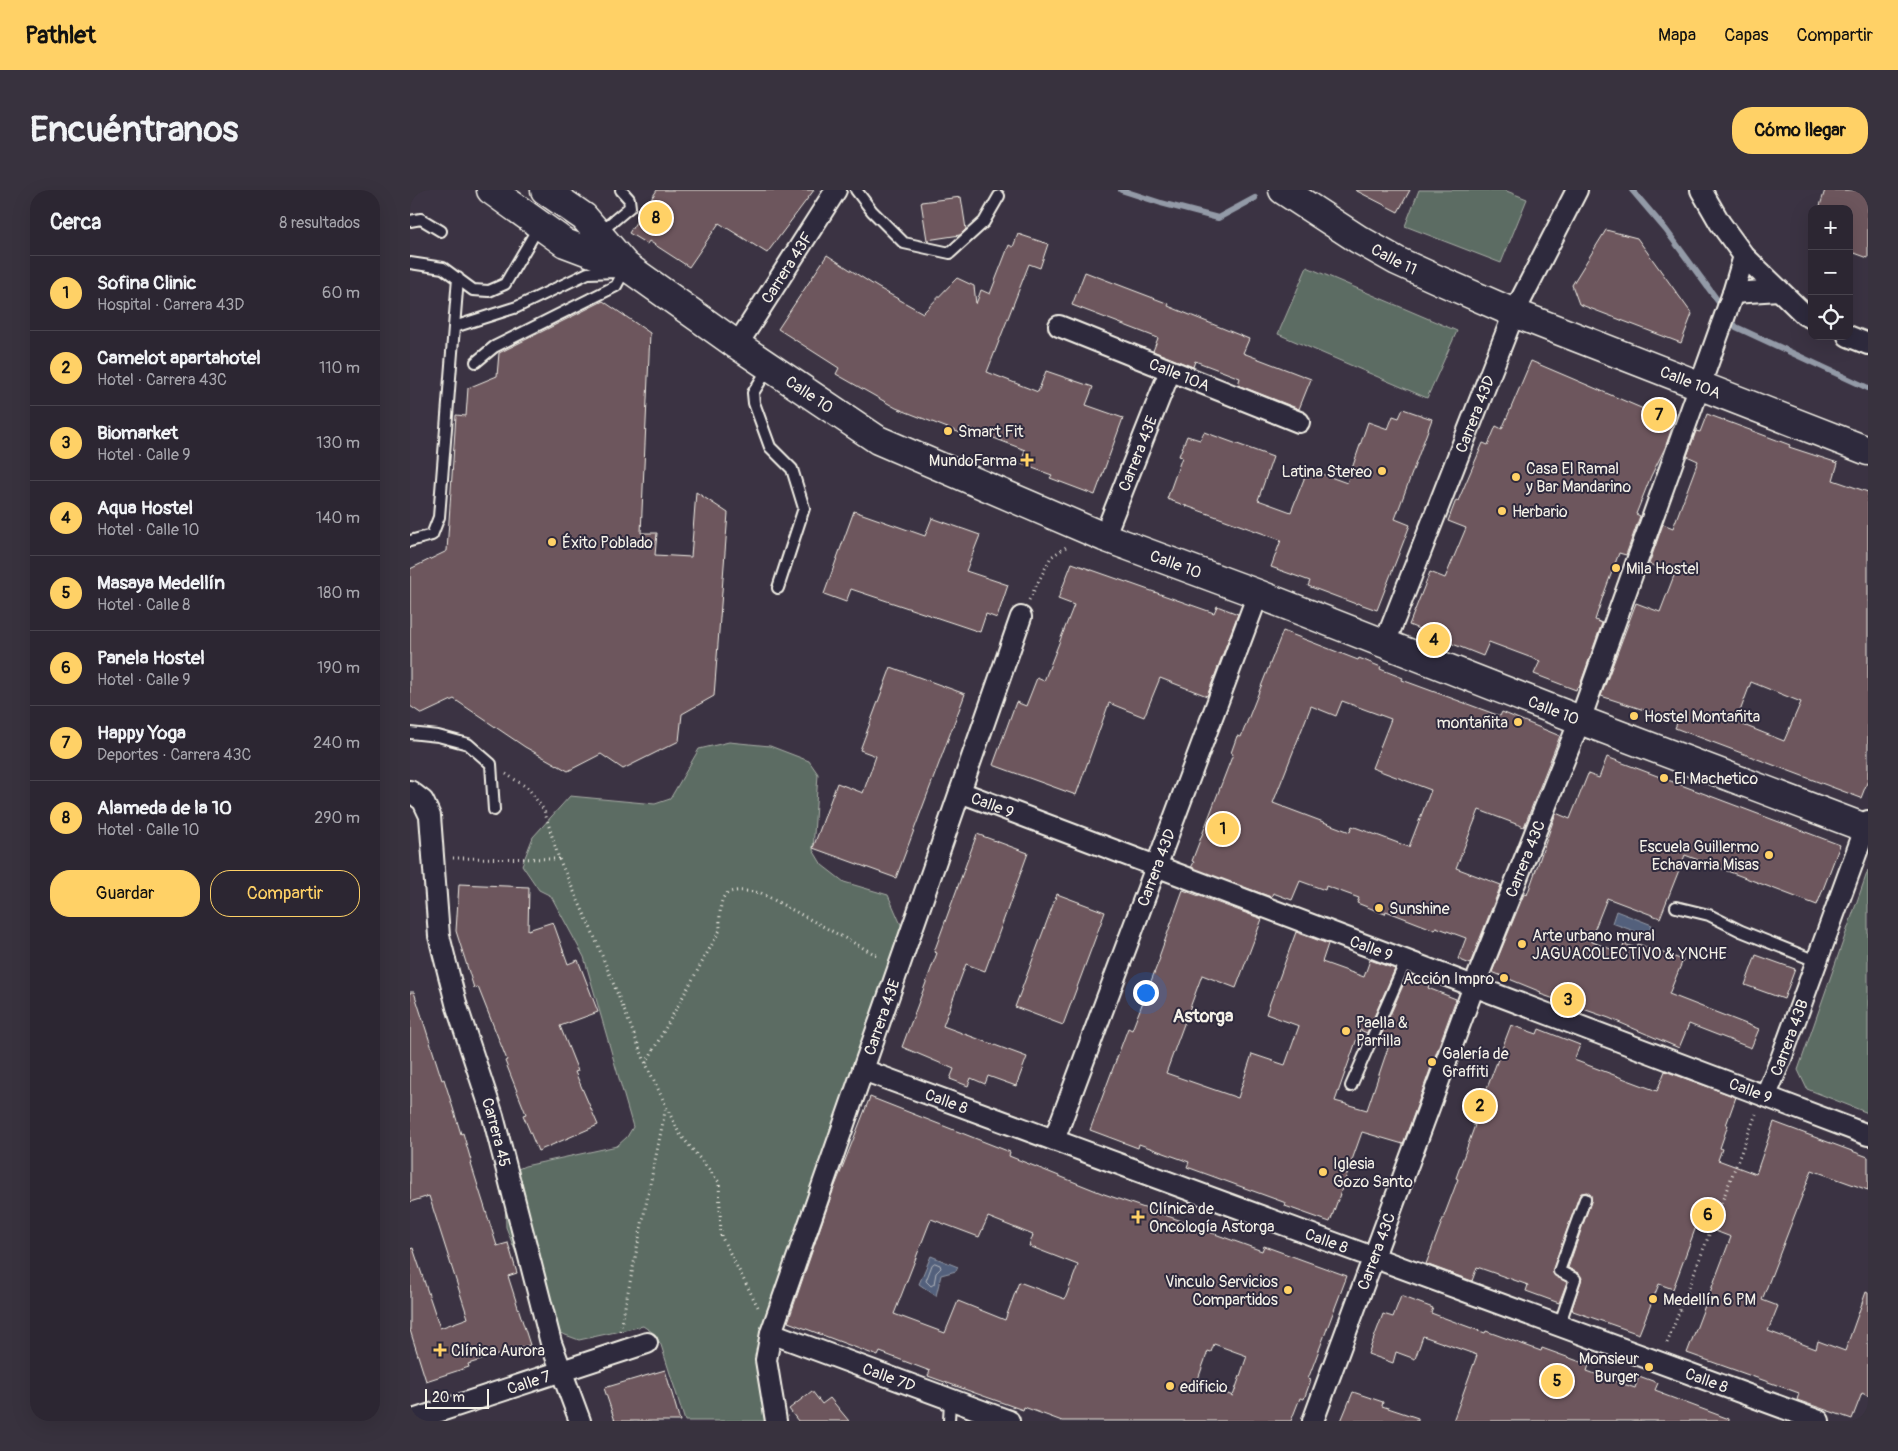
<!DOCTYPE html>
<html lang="es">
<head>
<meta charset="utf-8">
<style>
  body { margin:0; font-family:Pangolin,sans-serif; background:#38323e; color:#f1f3f6 }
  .controls { position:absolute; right:15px; top:15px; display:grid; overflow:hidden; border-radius:10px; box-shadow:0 5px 20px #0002 }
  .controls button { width:45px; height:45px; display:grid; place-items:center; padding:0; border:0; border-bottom:1px solid #48434d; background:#2c2632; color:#f1f3f6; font:25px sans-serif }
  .scale { position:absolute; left:15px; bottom:12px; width:64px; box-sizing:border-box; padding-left:5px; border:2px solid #f4f1e8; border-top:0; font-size:14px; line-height:18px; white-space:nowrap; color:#f4f1e8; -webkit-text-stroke:4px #2f2a3d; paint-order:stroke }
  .you { position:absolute; left:735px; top:802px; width:18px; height:18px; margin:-12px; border:4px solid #fff; border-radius:50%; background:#1a73e8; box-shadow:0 0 0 8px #1a73e833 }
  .badge { display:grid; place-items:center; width:32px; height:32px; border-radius:50%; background:#ffd166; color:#111; font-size:16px; font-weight:700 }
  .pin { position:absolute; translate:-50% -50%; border:2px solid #fff; box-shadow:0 1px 5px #0006 }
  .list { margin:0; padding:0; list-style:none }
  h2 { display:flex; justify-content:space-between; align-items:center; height:65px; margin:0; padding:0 20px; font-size:21px }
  h2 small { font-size:16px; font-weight:400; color:#a6a5ac }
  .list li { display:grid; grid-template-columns:32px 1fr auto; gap:15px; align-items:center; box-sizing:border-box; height:75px; padding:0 20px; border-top:1px solid #48434d }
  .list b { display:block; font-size:19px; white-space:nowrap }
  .list p { margin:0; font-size:16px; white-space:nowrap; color:#a6a5ac }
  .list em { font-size:16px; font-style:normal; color:#a6a5ac }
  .actions { display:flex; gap:10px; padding:15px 20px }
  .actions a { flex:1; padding:11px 0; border:1px solid #ffd166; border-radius:20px; text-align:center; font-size:18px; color:#ffd166 }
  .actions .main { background:#ffd166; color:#111 }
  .icon { flex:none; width:28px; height:28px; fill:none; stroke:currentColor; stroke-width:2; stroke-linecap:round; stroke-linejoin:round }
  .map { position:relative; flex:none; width:1458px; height:1231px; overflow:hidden; border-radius:20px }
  header { display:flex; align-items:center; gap:30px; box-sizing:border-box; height:70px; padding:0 25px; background:#ffd166; color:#111 }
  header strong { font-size:24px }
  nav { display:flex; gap:28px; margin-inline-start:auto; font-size:18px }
  .intro { display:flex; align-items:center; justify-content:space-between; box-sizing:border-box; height:120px; padding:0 30px }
  h1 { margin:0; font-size:35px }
  .button { padding:12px 22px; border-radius:20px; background:#ffd166; color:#111; font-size:18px; font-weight:700 }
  main { display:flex; gap:30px; padding:0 30px }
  aside { flex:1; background:#2c2632; border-radius:20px; box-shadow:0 5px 20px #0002 }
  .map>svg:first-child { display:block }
</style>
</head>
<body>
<header>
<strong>Pathlet</strong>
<nav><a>Mapa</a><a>Capas</a><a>Compartir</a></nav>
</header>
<div class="intro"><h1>Encuéntranos</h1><a class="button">Cómo llegar</a></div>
<main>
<aside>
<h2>Cerca<small>8 resultados</small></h2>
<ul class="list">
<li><span class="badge">1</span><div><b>Sofina Clinic</b><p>Hospital · Carrera 43D</p></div><em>60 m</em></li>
<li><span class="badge">2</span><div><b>Camelot apartahotel</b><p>Hotel · Carrera 43C</p></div><em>110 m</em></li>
<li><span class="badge">3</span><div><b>Biomarket</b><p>Hotel · Calle 9</p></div><em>130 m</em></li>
<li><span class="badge">4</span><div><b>Aqua Hostel</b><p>Hotel · Calle 10</p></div><em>140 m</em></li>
<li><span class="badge">5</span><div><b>Masaya Medellín</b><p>Hotel · Calle 8</p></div><em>180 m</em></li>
<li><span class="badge">6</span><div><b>Panela Hostel</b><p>Hotel · Calle 9</p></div><em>190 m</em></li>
<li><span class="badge">7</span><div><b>Happy Yoga</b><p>Deportes · Carrera 43C</p></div><em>240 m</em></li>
<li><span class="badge">8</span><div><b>Alameda de la 10</b><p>Hotel · Calle 10</p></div><em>290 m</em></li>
</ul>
<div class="actions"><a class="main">Guardar</a><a>Compartir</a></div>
</aside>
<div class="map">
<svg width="1458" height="1231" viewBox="0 0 1458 1231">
  <rect width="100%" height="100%" fill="#3b3343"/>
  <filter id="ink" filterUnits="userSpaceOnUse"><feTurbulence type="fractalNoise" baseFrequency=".02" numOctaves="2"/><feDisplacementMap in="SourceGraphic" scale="10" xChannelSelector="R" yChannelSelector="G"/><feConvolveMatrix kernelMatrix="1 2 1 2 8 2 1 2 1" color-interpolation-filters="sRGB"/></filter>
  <g filter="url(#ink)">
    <path fill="#5c6c64" stroke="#a8aea6" d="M1009,0h85l23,9 -26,64 -96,-37z
      M897,77l150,64 -30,67 -149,-64z
      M319,552l41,4 39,15 9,13 -5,76 9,15 22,17 44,13 14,32 -132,382 -2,112h-83l-24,-76 -6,-11 -12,-8 -64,14 -19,-7 -26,-19 -7,-32 -21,-55 -1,-31 6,-24 14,-6 92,-20 10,-9 6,-10 -49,-170 -33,-61 -12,-6 -17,-25 11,-28 37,-41 85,8 15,-5 29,-50z
      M1458,680v243l-61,-24 -9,-19z"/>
    <path fill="#53607c" stroke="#939aa7" d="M1206,721l36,14 -4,11 -36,-13z
      M521,1066l27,11 -2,4 -15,4 -5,21 -17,-12z"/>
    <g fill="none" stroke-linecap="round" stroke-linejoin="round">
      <path stroke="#b4b7bd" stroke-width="1" d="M525,1073l5,2 1,3 -5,5 -2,11 -3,2 -5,-5 6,-16z"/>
      <path stroke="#939aa7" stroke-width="6" d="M711,0l40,13 57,15 37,-20
        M1222,0l34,40 57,78
        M1318,126l8,11 132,61"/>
    </g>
    <path fill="#6d565d" stroke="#f4f1e8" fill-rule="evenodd" d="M247,0h157l-47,63 -48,-30 -30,44 -40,-26 -2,3 -18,-11z
      M945,0h55l-12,22z
      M1415,0h43v68l-19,-7v-42h-30z
      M551,7l5,32 -6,6 -33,5 -6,-38z
      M1196,40l31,8 55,76 -11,29 -102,-39 -7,-19z
      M608,44l30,10 -8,24 -11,-4 -42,108 51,20 8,-21 47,16 -7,18 37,13 -28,77 -45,-17 2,-3 -31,-11 4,-14 -60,-23 -2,7 -67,-26 -60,-34 3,-6 -61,-39 49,-74 50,32 46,26 34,-35 17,8 2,18 5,-14 9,4 19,-49 4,2z
      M675,82l84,32 -1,2 81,33 -6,14 68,26 -12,30 -61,-24 2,-7 -45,-17 -2,6 -40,-16 5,-13 -86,-33z
      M193,111l47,32 -9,200h16l-2,22 36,2 5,-65 32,21 -14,183 -32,18 -3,27 -56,28 -22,-15 -33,17 -43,-24 -71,-48 -32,15 -12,-8v-137l37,-18 9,-136 10,1 2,-28 29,-12 2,-23z
      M1121,171l143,61 -9,26 -14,28 -15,38 4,2 -14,39 -7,-2 -16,43 -8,24 7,3 -23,65 -2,-1 -1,3 -42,-16 6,-13 -51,-19 -6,14 -48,-19 1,-1 -27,-11 21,-53 15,6 21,-50 -18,-7 8,-21 2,1 25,-58 5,2 8,-19 6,3z
      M993,219l29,10 -37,100 15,6 -33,85 -20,-7 -1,1 -48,-18 2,-5 -39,-14 10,-27 -114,-41 15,-42 -3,-1 8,-20 13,4 4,-8 69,25 -15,43 33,12 17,-43 39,14 21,-61 20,7 5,-13 6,2z
      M1297,224l83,31 -1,2 49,16 -5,17 35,12v288l-7,18 -186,-70 3,-7 -77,-25 35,-93 24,9 15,-39 -26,-9 14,-40 10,4 25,-67 -11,-5 9,-25 4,1zM1341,492l50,20 -17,39 -48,-19z
      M444,321l71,25 7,-18 48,17 -14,36 42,14 -11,33 -11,-4 -6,18 -129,-43 -5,13 -22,-8z
      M662,373l142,50 3,-7 21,8 -31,82 -47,-18 -16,39 -35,-14 -33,92 -83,-30 23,-63 10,4 11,-28 7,3 30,-76 -16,-6z
      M873,441l75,29 1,-2 22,9 -1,2 23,9 -1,2 98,36 2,-4 58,24 -36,91 -45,-17 -23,58 45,17 -31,79 -12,-5 8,-21 -30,-11 -1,3 -49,-19 -1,3 -28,-11 2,-5 -33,-12 -1,4 -25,-9 -8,19 -19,-7 -2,4 -80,-29 3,-6 -2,-1 41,-107 -2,-1 6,-17 4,1zM932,511l49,18 -19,49 59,22 -22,57 -57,-21 -2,6 -77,-29 38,-97 25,10z
      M481,477l74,27 -69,184 -83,-30 24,-65 26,10 13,-37 -16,-6z
      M1197,567l233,88 -23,60 -132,-50 -25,63 -53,-20 -17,43 31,12 3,-9 12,4 2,-4 45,16 -14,34 90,35 -8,19 -62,-24 -10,24 -70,-30 -69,-24 1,-2 -49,-20 32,-78 3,1 29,-82 14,6 18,-45 11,4z
      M567,644l51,19 -43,118 -19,-7 -23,62 84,31 -11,29 -28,-10 -3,8 -14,-6 -3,8 -18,-7 4,-10 -52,-22 35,-94 -3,-1z
      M49,694l70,3 -1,43 25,-8 15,42 10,-4 20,52 -38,14 18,45 -3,1 23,53 -60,26 -15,-36 3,-1 -21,-53 2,-1 -29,-73 -4,1 -18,-57z
      M773,700l79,29 -26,69 -34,-13 -36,98 72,25 14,-44 33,11 14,-39 -33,-12 30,-82 32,12 -6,18 42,15 6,-17 25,9 -28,64 -7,-3 -25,71 32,9 23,-68 -10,-4 28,-64 22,8 -2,6 28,11 -53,145 -41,-12 -32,90 -45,-16 1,-3 -99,-36 2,-5 -50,-18 -1,4 -48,-18 38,-102 4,2 28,-72 -1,-1z
      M647,704l48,18 -42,113 -48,-18z
      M1346,765l39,14 -11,30 -39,-14z
      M0,802h4l28,88 2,-1 17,55 2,-1 9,31h-1l26,82 11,-3 9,30 -9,3 22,69 -62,19 1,3 -43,14 -16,-51v-81l3,-1 27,80 28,-10 -39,-122 -19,6z
      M1101,835l26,9 2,-5 41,16 -6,15 83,31 8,-20 71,26 -10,28h2l-8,23 2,1 -4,11 38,14 18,-52 94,35v33l-56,-20 -50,130 16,6 -10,25 48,18 2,-8 27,10 21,-59 2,1v103l-6,-3 -10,26 -55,-19 2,-7 -112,-40 44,-116 -34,-13 -24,65 -14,-5 -20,50 -66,-23 -1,-3 10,-30 -4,-5 -10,-5 23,-67v-6l-4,-3 -6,1 -2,4 -26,72 1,6 13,7 -8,21 -33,-12 2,-6 -51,-18 -5,14 -46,-17 32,-85 -2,-1 19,-53h-2z
      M460,907l140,55 -1,4 95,38 98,34 -1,1 61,22 2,-5 83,30 -39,103 3,1 -7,19 -4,-1 -9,23h-229l-38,-14 -1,3 -48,-17 -47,-17 2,-5 -50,-19 -2,4 -90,-34 43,-126zM578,1027l45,18 -4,11 49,19 -13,34 -46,-17 -14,38 -47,-19 -13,32 -51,-19 37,-95 48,18zM804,1154l33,12 -14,40 -36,-14 11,-31 3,1z
      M991,1106l32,12 -2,5 54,20 1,-2 55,20 1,-3 47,17 -2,6 48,17 4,-12 19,7 -3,7 8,3 -1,1 67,25v2h-276l24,-66 -54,-19 -8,23 -19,-7 -3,11 -25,-9 15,-40 10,3z
      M255,1180l15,51h-65l-11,-33z
      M402,1201l10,13 8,-6 19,23h-51l-9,-12z
      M943,1202l30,10 -1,4 36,12v3h-77z"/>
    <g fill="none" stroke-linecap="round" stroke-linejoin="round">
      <defs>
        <path id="lane" d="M446,0l16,21 32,32 46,10 34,-31 15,-26
          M0,31l11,-2 20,12
          M189,43l31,-26 -1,-8 -8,-9
          M0,73l33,5 30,22 16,1 16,-7 34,-58
          M44,137l4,-49
          M66,172l18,-15 122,-61 7,-13
          M359,177l-16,26 1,10 16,44 22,22 12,39 -26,80
          M0,351l22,-6 7,-18 15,-190 63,-20 71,-34 29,-1
          M0,543l28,3 30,8 23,20 3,46
          M1266,717l33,8 32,16 75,30
          M941,896l55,-125
          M1149,1136l16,-47 -16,-8 26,-72
          M539,1231l1,-22"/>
        <g id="street">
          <path d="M1291,0l19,33 24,33 61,59 7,3"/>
          <path d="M1323,103l46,-3"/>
          <path id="s1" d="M649,136l240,96"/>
          <path d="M1438,146l20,8"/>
          <path id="s2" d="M327,155l99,-155"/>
          <path id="s3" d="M694,347l66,-166"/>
          <path id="s4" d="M975,453l129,-330 63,-123"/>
          <path id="s5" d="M0,601l13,10 7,15 9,120 18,71 36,109 58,227 29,78"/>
          <path id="s6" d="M550,602c302,117 606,226 908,343"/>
          <path id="s7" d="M453,880l956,351"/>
          <path id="s8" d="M1356,905l15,-36 87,-238"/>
          <path id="s9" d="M644,950l204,-546"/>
          <path id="s10" d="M361,1143l238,88"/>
          <path id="s11" d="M0,1231l237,-78"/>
          <path id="s12" d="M366,1231l-10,-61 5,-27 250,-716"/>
          <path id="s13" d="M903,1231l161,-435 106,-266 153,-427 11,-37"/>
        </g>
        <g id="secondary">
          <path id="s14" d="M135,0l39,27 42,49 111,79 141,95 226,97 154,57 322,126 288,109"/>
          <path id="s15" d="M873,0l75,49 39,22 44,20 73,32 354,138"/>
        </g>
        <path id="primary" d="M81,0l74,53 61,23"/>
      </defs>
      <use href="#lane" stroke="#f4f1e8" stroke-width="14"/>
      <use href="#street" stroke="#f4f1e8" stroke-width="24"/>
      <use href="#secondary" stroke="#f4f1e8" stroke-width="31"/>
      <use href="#primary" stroke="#f4f1e8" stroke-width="31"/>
      <path stroke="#f4f1e8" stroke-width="3" stroke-dasharray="1 4" stroke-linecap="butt" d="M619,410l22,-43 15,-10
        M96,584l22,14 16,22 15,49 33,72 54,133 33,69 40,49 2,54 37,71
        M43,668l106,1
        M236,873l74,-133c-1,-39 3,-43 41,-37l119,64
        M210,1141l46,-224
        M1257,1153l89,-229"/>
      <use href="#lane" stroke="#2f2a3d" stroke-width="10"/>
      <use href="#street" stroke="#2f2a3d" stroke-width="20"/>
      <use href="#secondary" stroke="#2f2a3d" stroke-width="28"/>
      <use href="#primary" stroke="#2f2a3d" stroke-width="28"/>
    </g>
  </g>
  <g fill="#ffd166" stroke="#2f2a3d" stroke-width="2">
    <circle cx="538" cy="241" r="5"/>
    <path d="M614.5 262.5h5v5h5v5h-5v5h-5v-5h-5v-5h5z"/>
    <circle cx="972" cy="281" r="5"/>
    <circle cx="1106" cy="287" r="5"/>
    <circle cx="1092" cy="321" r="5"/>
    <circle cx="142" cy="352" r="5"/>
    <circle cx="1206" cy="378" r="5"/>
    <circle cx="1224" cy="526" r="5"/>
    <circle cx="1108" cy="532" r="5"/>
    <circle cx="1254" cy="588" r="5"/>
    <circle cx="1359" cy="665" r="5"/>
    <circle cx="969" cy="718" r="5"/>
    <circle cx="1112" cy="754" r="5"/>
    <circle cx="1094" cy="788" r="5"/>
    <circle cx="936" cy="841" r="5"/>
    <circle cx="1022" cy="872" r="5"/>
    <circle cx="913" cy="982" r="5"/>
    <path d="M725.5 1019.5h5v5h5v5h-5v5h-5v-5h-5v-5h5z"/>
    <circle cx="878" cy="1100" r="5"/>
    <circle cx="1243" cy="1109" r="5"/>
    <path d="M27.5 1152.5h5v5h5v5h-5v5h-5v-5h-5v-5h5z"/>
    <circle cx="1239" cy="1177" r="5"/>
    <circle cx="760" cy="1196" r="5"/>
  </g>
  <g text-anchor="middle" stroke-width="4" stroke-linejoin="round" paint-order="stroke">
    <g font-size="16" fill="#f4f1e8" stroke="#2f2a3d">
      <text dy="6" stroke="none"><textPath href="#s15" startOffset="131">Calle 11</textPath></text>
      <text dy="6" stroke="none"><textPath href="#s2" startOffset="92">Carrera 43F</textPath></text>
      <text dy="6" stroke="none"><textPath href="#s1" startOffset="130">Calle 10A</textPath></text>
      <text dy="6" stroke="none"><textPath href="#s15" startOffset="452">Calle 10A</textPath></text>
      <text dy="6" stroke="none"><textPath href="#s14" startOffset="336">Calle 10</textPath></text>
      <text dy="6" stroke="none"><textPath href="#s4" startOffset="246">Carrera 43D</textPath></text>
      <text dy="6" stroke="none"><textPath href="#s3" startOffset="90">Carrera 43E</textPath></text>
      <text dy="6" stroke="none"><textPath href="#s14" startOffset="741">Calle 10</textPath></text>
      <text dy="6" stroke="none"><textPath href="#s14" startOffset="1146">Calle 10</textPath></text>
      <text dy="6" stroke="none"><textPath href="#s6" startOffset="35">Calle 9</textPath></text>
      <text dy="6" stroke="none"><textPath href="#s13" startOffset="601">Carrera 43C</textPath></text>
      <text dy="6" stroke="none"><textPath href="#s9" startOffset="291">Carrera 43D</textPath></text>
      <text dy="6" stroke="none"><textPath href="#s6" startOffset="440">Calle 9</textPath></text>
      <text dy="6" stroke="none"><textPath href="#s12" startOffset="424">Carrera 43E</textPath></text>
      <text dy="6" stroke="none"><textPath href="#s8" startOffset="62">Carrera 43B</textPath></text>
      <text dy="6" stroke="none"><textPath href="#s6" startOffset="845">Calle 9</textPath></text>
      <text dy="6" stroke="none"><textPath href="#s7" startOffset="89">Calle 8</textPath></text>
      <text dy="6" stroke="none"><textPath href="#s5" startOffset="358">Carrera 45</textPath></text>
      <text dy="6" stroke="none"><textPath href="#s7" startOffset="494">Calle 8</textPath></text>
      <text dy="6" stroke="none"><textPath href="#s13" startOffset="181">Carrera 43C</textPath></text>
      <text dy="6" stroke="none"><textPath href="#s10" startOffset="126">Calle 7D</textPath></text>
      <text dy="6" stroke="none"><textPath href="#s7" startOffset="899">Calle 8</textPath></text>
      <text dy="6" stroke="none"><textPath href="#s11" startOffset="125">Calle 7</textPath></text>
    </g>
    <g font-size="16" fill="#f4f1e8" stroke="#2f2a3d" text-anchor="start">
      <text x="548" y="247">Smart Fit</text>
      <text x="607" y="276" text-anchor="end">MundoFarma</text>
      <text x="1116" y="284">Casa El Ramal<tspan x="1116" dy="18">y Bar Mandarino</tspan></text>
      <text x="962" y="287" text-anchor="end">Latina Stereo</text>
      <text x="1102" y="327">Herbario</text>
      <text x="152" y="358">Éxito Poblado</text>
      <text x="1216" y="384">Mila Hostel</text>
      <text x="1234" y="532">Hostel Montañita</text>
      <text x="1098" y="538" text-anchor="end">montañita</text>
      <text x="1264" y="594">El Machetico</text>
      <text x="1349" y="662" text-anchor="end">Escuela Guillermo<tspan x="1349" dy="18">Echavarria Misas</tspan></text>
      <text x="979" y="724">Sunshine</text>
      <text x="1122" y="751">Arte urbano mural<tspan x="1122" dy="18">JAGUACOLECTIVO &amp; YNCHE</tspan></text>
      <text x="1084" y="794" text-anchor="end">Acción Impro</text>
      <text x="946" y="838">Paella &amp;<tspan x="946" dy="18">Parrilla</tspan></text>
      <text x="1032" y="869">Galería de<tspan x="1032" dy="18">Graffiti</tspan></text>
      <text x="923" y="979">Iglesia<tspan x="923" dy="18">Gozo Santo</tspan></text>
      <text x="739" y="1024">Clínica de<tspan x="739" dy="18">Oncología Astorga</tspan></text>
      <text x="868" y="1097" text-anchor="end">Vinculo Servicios<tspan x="868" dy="18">Compartidos</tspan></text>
      <text x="1253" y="1115">Medellín 6 PM</text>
      <text x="41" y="1166">Clínica Aurora</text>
      <text x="1229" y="1174" text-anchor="end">Monsieur<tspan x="1229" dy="18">Burger</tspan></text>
      <text x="770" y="1202">edificio</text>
    </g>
    <g font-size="18" font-weight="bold" fill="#f4f1e8" stroke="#2f2a3d">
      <text x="793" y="832">Astorga</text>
    </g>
  </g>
</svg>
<div class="controls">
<button>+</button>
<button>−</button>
<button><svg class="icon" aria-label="locate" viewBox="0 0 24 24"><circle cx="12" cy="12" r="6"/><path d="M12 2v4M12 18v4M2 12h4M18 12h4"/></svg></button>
</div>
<div class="scale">20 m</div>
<div class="you"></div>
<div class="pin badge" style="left:813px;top:639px">1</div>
<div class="pin badge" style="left:1070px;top:916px">2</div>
<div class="pin badge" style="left:1158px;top:810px">3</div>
<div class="pin badge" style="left:1024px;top:450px">4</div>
<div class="pin badge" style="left:1147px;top:1191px">5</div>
<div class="pin badge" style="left:1298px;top:1025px">6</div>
<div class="pin badge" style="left:1249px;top:225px">7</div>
<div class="pin badge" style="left:246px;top:28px">8</div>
</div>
</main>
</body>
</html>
